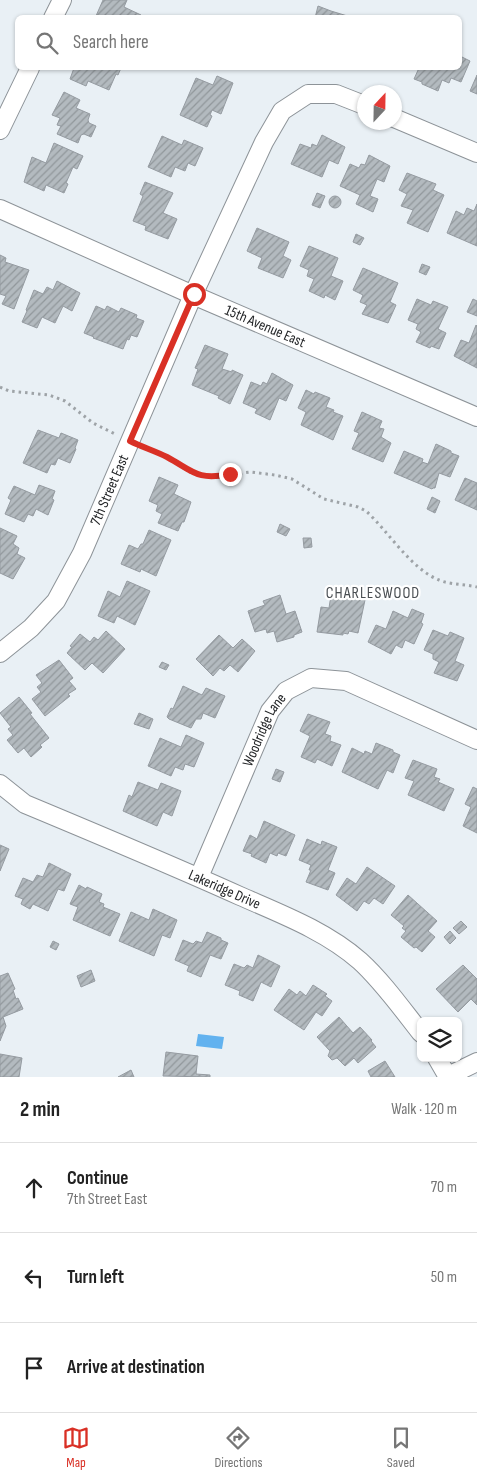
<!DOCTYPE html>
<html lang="en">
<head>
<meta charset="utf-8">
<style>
  body { margin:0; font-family:"Sofia Sans Condensed",sans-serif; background:#f2f2f2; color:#222 }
  .controls { position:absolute; right:15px; bottom:15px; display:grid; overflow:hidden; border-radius:8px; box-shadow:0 1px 4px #0004 }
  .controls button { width:45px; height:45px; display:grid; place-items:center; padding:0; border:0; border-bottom:1px solid #e0e0e0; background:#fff; color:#222; font:25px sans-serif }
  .compass { position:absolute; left:357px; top:85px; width:45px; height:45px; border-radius:50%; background:#fff; box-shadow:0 1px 4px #0004; rotate:22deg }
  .stop { position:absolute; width:15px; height:15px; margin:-11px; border:4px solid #d93025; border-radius:50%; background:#fff }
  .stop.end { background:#d93025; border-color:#fff; box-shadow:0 1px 5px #0008 }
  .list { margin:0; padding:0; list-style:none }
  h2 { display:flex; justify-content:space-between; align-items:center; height:65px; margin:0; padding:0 20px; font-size:21px }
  h2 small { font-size:16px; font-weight:400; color:#767676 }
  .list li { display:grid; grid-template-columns:32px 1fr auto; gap:15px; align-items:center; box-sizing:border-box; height:90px; padding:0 20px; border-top:1px solid #e0e0e0 }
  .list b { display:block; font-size:19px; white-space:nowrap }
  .list p { margin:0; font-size:16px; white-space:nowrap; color:#767676 }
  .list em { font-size:16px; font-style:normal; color:#767676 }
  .icon { flex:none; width:28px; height:28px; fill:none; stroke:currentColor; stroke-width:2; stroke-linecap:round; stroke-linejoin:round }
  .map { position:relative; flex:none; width:477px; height:1077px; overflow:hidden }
  .search { position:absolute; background:#fff; box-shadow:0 1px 4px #0004; left:15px; right:15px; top:15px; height:55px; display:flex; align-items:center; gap:12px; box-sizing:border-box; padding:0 18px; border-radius:8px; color:#767676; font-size:19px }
  .sheet { height:335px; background:#fff }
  nav { display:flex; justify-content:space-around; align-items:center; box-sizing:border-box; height:70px; border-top:1px solid #e0e0e0; background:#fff; font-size:14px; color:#767676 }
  nav a { display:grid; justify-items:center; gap:2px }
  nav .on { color:#d93025 }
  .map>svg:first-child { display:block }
</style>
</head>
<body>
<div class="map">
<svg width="477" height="1077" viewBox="0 0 477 1077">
  <defs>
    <pattern id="building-hatch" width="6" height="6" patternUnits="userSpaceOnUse" patternTransform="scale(1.25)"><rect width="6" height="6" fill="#b3babf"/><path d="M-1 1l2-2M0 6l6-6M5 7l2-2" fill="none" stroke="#91979b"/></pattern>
  </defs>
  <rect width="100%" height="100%" fill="#e9f0f5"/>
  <path fill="#62b2ef" d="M198,1034l26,3 -2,12 -26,-3z"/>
  <path fill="url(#building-hatch)" stroke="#959ba1" d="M103,0h24l-3,7 17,8 -1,3h-40l-4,-2z
    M318,6l13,5 23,7h-39z
    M460,56l10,5 -9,21 -10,-4 -2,5 -7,-3 -4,11 -16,-7v-2l-8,-3 5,-11h41z
    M74,68h47l-3,7 -2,-1 -7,16 -21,-9 -2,5 -16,-7z
    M477,75v19l-7,-3z
    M217,76l16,7 -12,31 -9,-4 -2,5 2,1 -5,11 -27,-12 16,-37 17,7z
    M64,92l16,8 -4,8 14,6 -2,6 1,3 7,3 -5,11 -7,-3 -3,1 -3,8 -21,-9 4,-8 -4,-1 3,-7 -8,-3z
    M322,135l23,12 -7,17 -9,-4 -7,17 -31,-13 9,-20 11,4 1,-4 5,2z
    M162,136l20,9 2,-5 19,8 -8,18 -7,-3 -3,8 -10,-4 -4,10 -23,-10z
    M54,143l29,13 -6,13 -4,-2 -7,16 2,1 -4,9 -18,-8 -2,6 -20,-9 8,-25 14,6z
    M369,155l21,11 -6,16 -7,-3 -7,17 8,3 -5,13 -17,-8 4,-9 -20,-9 10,-22 9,4 2,-4 4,1z
    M407,173l29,11 -3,6 11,5 -16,37 -21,-9 6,-13 -12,-4 6,-12 -8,-4z
    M145,182l28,11 -10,20 14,6 -9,20 -23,-9 1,-4 -13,-5 10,-25 -3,-2z
    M317,193l8,3 -5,12 -8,-3z
    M329 202a6 6 0 1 1 12 0a6 6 0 1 1-12 0Z
    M477,204v42l-30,-13 9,-22 8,4 3,-7 7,3z
    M257,228l32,14 -6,14 8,4 -8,18 -25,-10 4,-10 -15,-7z
    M356,234l8,4 -4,7 -7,-3z
    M309,246l29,12 -7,18 12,5 -8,19 -10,-5 -1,3 -15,-7 5,-12 -7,-3 2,-6 -9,-4z
    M0,255l6,3 -1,4 24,8 -15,39 -12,-5 4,-8 -6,-2z
    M422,264l8,3 -4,8 -7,-3z
    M363,268l35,15 -8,19 6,3 -8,18 -26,-9 5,-9 -7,-3 3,-7 -10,-5z
    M57,281l23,12 -8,18 -9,-5 -8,17 -13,-6 -5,11 -15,-6 5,-11 -1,-1 8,-20 9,4 4,-7 6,3z
    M417,299l14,6 2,-4 15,6 -10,22 8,4 -7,16 -8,-3 -1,2 -14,-6 5,-10 -5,-3 2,-5 -10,-4z
    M473,299l4,2v15l-10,-4z
    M96,306l9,4 2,-4 12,6 2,-4 16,7 -1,3 8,3 -7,16 -6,-2 -2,5 -2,-1 -4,10 -30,-11 1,-1 -10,-4z
    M476,325l1,1v42l-23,-12 7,-16 8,3z
    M205,345l23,9 -6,15 10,3v-2l11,5 -13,29 -12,-6 1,-2 -27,-11 6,-16 -3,-1z
    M272,373l21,12 -7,16 -7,-3 -9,22 -15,-7 2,-4 -14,-6 8,-21 10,4 2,-4 4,2z
    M306,390l8,4 1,-2 15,6 -4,9 8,3 -1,2 10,4 -10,24 -32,-15 5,-13 -8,-4z
    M362,412l20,9 -3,7 5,1 -3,8 10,6 -8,19 -31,-13 7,-16 -5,-2z
    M38,430l21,8 2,-5 17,7 -3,8 1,1 -6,14 -12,-5 -3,7 -4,-1 -4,9 -24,-10z
    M436,444l15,7v2l8,3 -9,21 -11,-4 -4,15h-2l-1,1 -38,-16 10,-22 19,8 -1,3 6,2z
    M159,477l19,8 -4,9 17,8 -7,20h-2l-4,9 -20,-8 4,-9 -6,-3 2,-6 -9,-4z
    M465,478l12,5v27l-22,-10z
    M39,485l16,6 -3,8 2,1 -6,15 -12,-6 -3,7 -5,-2 -4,8 -19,-8 6,-14 -3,-2 6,-12 21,9z
    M432,497l8,4 -5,12 -8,-4z
    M280,524l10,5 -4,7 -9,-4z
    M0,528l17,8 -4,8 6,4 -2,6 8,4 -12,21 -13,-6z
    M149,530l22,10 -15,36 -15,-7 -1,3 -19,-8 8,-19 9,4 3,-5h2z
    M303,538h8l1,9 -8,1z
    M127,581l23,10 -15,34 -18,-9 -3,7 -16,-7 10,-25 12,6z
    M280,595l6,19 9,-3 7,21 -8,3v2l-17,5 -3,-11 -7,2 -1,-4 -11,3 -7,-21 17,-6 -2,-4z
    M331,595l34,5 -7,33 -9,-2 -1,3 -5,-1v2l-26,-3 4,-25 8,1z
    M412,609l12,5 -3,9 2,1 -9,20 -9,-4 -3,8 -6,-3 -5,9 -23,-12 8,-17 10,4 7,-18 15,7z
    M433,630l15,6 2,-4 14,6 -9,23 9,4 -7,16 -23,-8 5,-11 -6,-3v-5l-9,-4z
    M106,631l19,18 -22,24 -11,-10 -7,7 -18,-17 5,-6 -2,-1 10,-12 10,8 4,-5 4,3z
    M219,635l14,13 9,-9 13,12 -17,21 -8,-7 -6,6 -4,-3 -7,8 -17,-17z
    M59,660l14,18 -4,3 7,8 -8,5 2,2 -25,20 -13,-17 9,-7 -4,-5 5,-4 -6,-8z
    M162,662l7,3 -3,5 -7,-3z
    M183,686l19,9 4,-7 19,8 -10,22 -12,-5 -2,6h-5l-5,9 -22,-9 -2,-2 4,-9 2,1z
    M19,697l13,16 -2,1 19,24 -9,7 2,2 -11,10 -7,-9 -6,5 -11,-13 6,-5 -5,-6 3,-2 -11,-14z
    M139,713l14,6 -4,10 -15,-5z
    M308,714l22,8 -5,12 6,2 -1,5 11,4 -9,21 -15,-7 -2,4 -14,-6 9,-21 -10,-5z
    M186,735l18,8 -10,24 -9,-3 -2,6 -8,-3 -4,9 -23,-10 12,-28 21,9z
    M376,743l17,7v2l7,3 -7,18 -6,-3 -9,19 -36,-17 10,-24 12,6 1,-3 7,3z
    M413,760l24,9 -3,8 6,2 -2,3 16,7 -10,22 -36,-16 6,-14 -9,-3z
    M276,769l8,3 -4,10 -8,-3z
    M138,782l20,8 3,-7 20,8 -9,25 -9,-4 -6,14 -34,-15 6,-16 3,2z
    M473,787l4,2v44l-14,-7 8,-19 -6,-3z
    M264,821l31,14 -9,21 -8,-3 -1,3 -7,-3 -4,10 -15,-7 1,-2 -9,-3 7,-16 7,4z
    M307,839l14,6 1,-4 15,6 -9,23 7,3 -7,17 -22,-8 5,-12h-2l2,-5 -12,-5z
    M0,845l9,4 -9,22z
    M49,863l22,11 -7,17 -6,-2 -10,22 -15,-7 -3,5 -9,-5 2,-5 -8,-3 8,-18 10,4 4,-7 6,2z
    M367,867l28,19 -12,18 -9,-6 -5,6 -5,-3 -7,10 -21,-16 11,-17 9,6z
    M79,885l7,4 1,-2 15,7 -3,8 5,2 -1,3 17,7 -10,22 -37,-16 5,-13 -8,-3z
    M408,895l29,26 -9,10 7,6 -13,15 -6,-5 -2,1 -13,-11 5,-6 -4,-3 2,-2 -13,-11z
    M153,909l24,11 -7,18 -8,-3 -8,21 -35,-15 12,-29 18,8z
    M461,921l6,6 -8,7 -6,-6z
    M450,931l6,7 -6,6 -6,-7z
    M207,932l14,6v2l7,3 -7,16 -11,-4 -9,22 -14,-6 2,-5 -14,-6 8,-20 10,4 3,-3 6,2z
    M53,941l6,3 -3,6 -6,-3z
    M258,955l22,11 -9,21 -10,-5 -8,19 -14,-6 1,-4 -15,-6 9,-21 10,4 3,-3 6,3z
    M463,965l14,14v26l-6,-6 -13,13 -22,-23z
    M91,970l4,11 -14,6 -4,-11z
    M8,973l7,16 -2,1 3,9 2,-1 5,11 -20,8 3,9 -6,15v-65z
    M313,985l14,9 -2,2 7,5 -10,15 -6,-4 -12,18 -30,-20 15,-21 8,6 3,-4 6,5z
    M339,1017l14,16 7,-6 12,13 -1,1 5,6 -18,16 -4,-5 -9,8 -8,-8 -5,2 -4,-4 2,-5 -13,-14z
    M166,1052l32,4 -2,18 14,1v2l-47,-1z
    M0,1054l22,4 -3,19h-19z
    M385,1061l10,16h-24l-3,-6z
    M131,1070l3,7h-16z"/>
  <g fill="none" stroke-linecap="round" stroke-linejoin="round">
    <defs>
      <g id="street">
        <path d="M53,18l9,-18"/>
        <path d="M394,118l83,35"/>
        <path d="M0,130l30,-62"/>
        <path id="s1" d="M0,209l193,86 284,122"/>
        <path id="s2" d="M0,653l31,-25 25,-27 26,-48 111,-258 71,-153 18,-31 26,-17h28l28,11"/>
        <path id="s3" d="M0,784l25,20c72,30 144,60 215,92 41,18 86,35 120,65 23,21 42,48 61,72"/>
        <path id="s4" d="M199,877l71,-166 16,-20 25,-13 35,3 131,59"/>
        <path d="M437,1058l11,19"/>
        <path d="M448,1076l29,-14"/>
      </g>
    </defs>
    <use href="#street" stroke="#8d9398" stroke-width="20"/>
    <path stroke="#9ea3a7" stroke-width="3" stroke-dasharray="2.5 4" stroke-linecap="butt" d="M0,387l9,4 40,4 16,6 28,22 24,12
      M143,447l23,10 25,16 25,4 34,-5 25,3 17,4 32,20 34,8 8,4c22,20 45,58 73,69 12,5 25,4 38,7"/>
    <use href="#street" stroke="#fff" stroke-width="18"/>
  </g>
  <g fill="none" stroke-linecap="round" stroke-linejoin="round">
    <path stroke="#d93025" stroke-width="6" d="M194,294l-64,147c12,6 25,10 37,16 26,14 30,24 63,17"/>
  </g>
  <g text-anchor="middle" stroke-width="4.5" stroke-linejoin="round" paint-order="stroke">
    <g font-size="15" fill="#242628" stroke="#fff">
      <text dy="5" stroke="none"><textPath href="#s1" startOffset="290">15th Avenue East</textPath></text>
      <text dy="5" stroke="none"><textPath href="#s2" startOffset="200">7th Street East</textPath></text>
      <text dy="5" stroke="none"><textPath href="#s4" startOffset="161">Woodridge Lane</textPath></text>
      <text dy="5" stroke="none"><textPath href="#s3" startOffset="249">Lakeridge Drive</textPath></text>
    </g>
    <g font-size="16" letter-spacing="1" fill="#494e52" stroke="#fff">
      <text x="373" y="598">CHARLESWOOD</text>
    </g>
  </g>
</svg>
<div class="controls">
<button><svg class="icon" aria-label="layers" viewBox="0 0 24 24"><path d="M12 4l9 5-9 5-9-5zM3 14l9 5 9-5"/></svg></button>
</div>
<svg class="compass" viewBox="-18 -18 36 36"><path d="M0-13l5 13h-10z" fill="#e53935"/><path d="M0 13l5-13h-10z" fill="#767676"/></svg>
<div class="stop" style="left:194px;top:294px"></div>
<div class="stop end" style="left:230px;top:474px"></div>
<div class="search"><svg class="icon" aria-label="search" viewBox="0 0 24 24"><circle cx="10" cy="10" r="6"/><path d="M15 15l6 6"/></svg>Search here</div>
</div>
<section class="sheet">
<h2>2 min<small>Walk · 120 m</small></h2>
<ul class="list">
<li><svg class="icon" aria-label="ahead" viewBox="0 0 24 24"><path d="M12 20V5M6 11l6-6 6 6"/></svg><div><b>Continue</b><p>7th Street East</p></div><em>70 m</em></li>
<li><svg class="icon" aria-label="left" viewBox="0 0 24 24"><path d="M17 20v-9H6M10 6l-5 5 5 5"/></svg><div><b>Turn left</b></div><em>50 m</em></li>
<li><svg class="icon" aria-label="arrive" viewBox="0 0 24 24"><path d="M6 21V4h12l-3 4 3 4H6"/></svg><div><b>Arrive at destination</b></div></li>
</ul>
</section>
<nav>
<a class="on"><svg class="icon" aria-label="map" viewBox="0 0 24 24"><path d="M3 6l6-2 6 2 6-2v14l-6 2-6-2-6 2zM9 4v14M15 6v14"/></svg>Map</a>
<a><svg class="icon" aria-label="directions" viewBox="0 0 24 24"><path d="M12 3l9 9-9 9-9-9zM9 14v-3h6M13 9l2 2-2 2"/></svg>Directions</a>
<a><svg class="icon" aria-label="saved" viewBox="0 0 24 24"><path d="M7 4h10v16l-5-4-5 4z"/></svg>Saved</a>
</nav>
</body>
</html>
